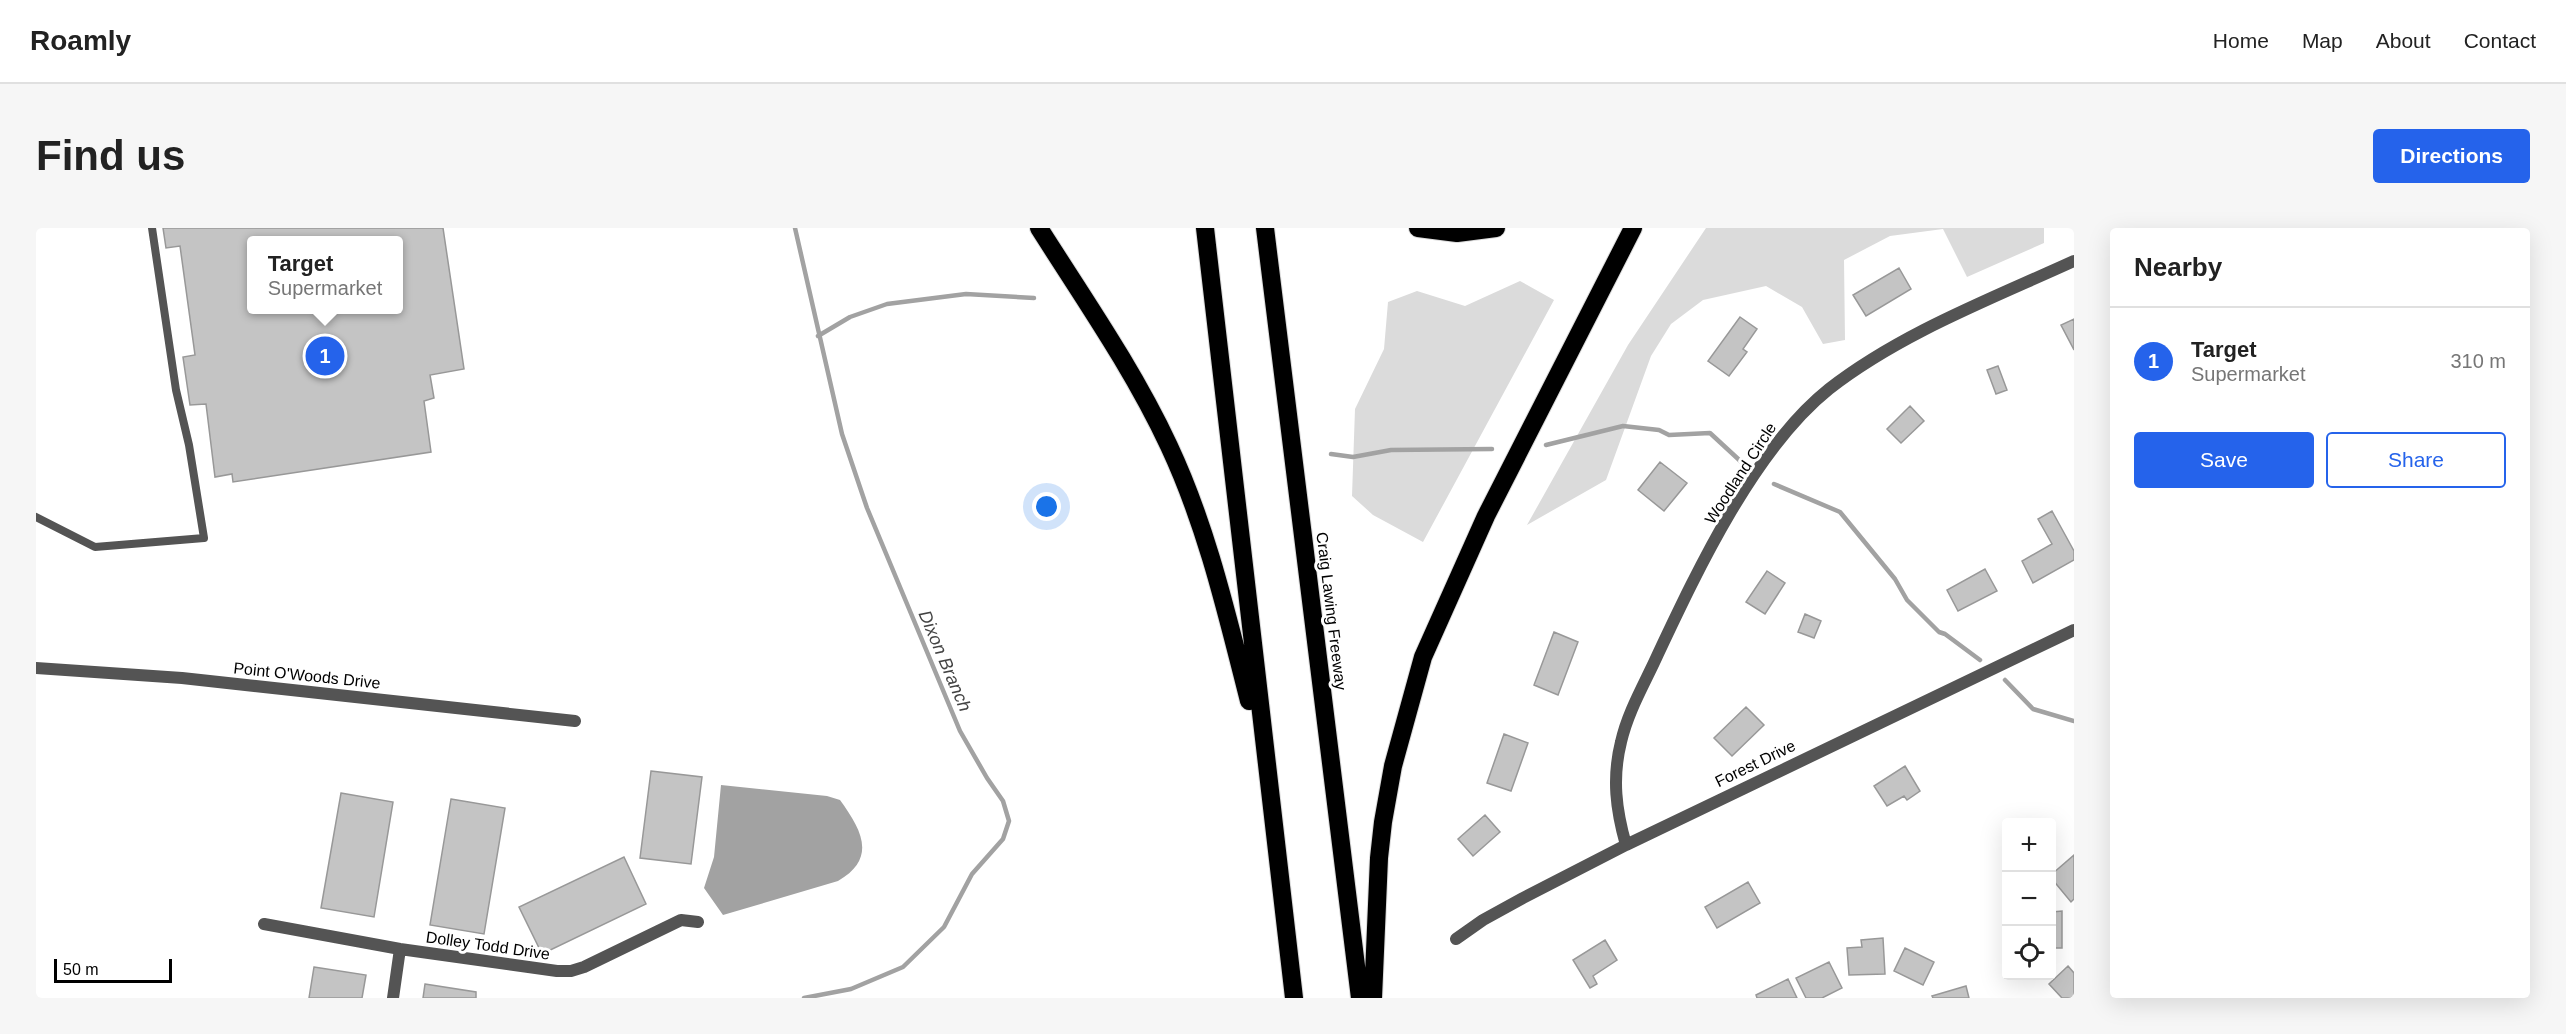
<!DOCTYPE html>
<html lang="en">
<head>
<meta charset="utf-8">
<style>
  body { margin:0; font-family:Helvetica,sans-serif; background:#f6f6f6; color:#222 }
  .controls { position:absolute; right:18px; bottom:18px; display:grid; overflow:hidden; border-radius:6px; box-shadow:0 6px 24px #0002 }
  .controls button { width:54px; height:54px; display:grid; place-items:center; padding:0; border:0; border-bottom:2px solid #e0e0e0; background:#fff; color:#222; font:30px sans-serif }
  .scale { position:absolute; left:18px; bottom:15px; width:118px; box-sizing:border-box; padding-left:6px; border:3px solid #000; border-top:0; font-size:16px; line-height:21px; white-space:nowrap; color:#000; -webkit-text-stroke:4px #fff; paint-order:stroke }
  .you { position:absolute; left:1011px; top:279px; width:21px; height:21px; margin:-15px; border:4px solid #fff; border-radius:50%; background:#1a73e8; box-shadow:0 0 0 9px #1a73e833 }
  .badge { display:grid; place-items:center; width:39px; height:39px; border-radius:50%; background:#2563eb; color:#fff; font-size:20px; font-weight:700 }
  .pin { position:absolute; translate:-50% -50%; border:3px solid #fff; box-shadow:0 2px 6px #0006 }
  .popup { position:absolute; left:211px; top:8px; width:156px; height:78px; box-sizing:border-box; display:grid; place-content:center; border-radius:6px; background:#fff; filter:drop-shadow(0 2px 4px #0005); font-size:20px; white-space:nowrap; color:#767676 }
  .popup b { font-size:22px; color:#222 }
  .popup::after { content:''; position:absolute; left:50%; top:100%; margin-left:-12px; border:12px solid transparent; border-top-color:#fff }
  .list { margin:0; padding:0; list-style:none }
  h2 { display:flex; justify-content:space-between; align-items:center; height:78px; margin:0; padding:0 24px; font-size:26px }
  h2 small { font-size:20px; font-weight:400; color:#767676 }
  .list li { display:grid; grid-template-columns:39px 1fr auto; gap:18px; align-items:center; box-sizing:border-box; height:108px; padding:0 24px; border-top:2px solid #e0e0e0 }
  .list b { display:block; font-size:22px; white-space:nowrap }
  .list p { margin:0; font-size:20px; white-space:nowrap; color:#767676 }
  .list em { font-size:20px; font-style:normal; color:#767676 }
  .actions { display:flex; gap:12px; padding:18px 24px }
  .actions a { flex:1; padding:14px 0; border:2px solid #2563eb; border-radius:6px; text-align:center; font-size:21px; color:#2563eb }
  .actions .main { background:#2563eb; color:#fff }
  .icon { flex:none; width:33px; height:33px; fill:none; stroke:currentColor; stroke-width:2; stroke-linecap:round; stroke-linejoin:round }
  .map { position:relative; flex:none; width:2038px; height:770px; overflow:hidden; border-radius:6px }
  header { display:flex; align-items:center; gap:36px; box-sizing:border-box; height:84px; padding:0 30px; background:#fff; border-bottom:2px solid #e0e0e0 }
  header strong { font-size:28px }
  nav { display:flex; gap:33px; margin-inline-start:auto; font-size:21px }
  .intro { display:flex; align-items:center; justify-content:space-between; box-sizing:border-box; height:144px; padding:0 36px }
  h1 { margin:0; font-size:42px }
  .button { padding:15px 27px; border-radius:6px; background:#2563eb; color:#fff; font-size:21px; font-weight:700 }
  main { display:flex; gap:36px; padding:0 36px }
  aside { flex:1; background:#fff; border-radius:6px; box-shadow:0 6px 24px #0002 }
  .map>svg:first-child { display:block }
</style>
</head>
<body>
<header>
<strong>Roamly</strong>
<nav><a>Home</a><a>Map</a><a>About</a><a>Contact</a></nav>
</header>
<div class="intro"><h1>Find us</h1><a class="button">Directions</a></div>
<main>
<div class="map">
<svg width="2038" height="770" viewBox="0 0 2038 770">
  <rect width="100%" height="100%" fill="#fff"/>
  <path fill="#dbdbdb" d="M1670,0h338v15l-77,34 -24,-48 -53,7 -46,24 1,80 -22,4 -21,-37 -36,-21 -63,14 -32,24 -20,32 -45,124 -79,45 101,-180z
    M1484,53l34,19 -131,242 -50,-27 -21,-19 3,-87 29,-60 4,-47 29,-11 48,15z"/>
  <path fill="#a2a2a2" d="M685,557l106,11 13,4c21,29 38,58 -2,81l-115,34 -19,-27 10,-31z"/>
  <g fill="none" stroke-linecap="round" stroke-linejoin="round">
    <path stroke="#a2a2a2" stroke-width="4.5" d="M759,0l47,206 25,74 93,223 27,47 16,23 6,20 -6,18 -31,35 -28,53 -41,40 -52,22 -47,9
      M782,108l32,-19 37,-13 79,-10 68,4
      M1510,217l77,-19 36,4 10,5 41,-2 39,36
      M1295,226l22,3 38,-7 101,-1
      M1738,256l66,28 55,67 12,21 32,32 6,2 35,26
      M1969,452l28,29 41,12"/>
  </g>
  <path fill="#c4c4c4" stroke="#989898" stroke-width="1.5" fill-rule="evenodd" d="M127,0h280l21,141 -34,6 4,23 -10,3 7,51 -198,30 -1,-8 -17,3 -9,-73 -16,1 -7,-48 12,-2 -15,-109 -14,2zM216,12h146v70h-146z
    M1863,40l12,21 -45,27 -13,-21z
    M1704,89l17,12 -14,20 4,3 -18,24 -21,-15z
    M2038,91v31l-13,-25z
    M1962,138l9,24 -11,4 -9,-24z
    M1874,178l14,15 -23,22 -14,-14z
    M1624,234l27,21 -23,28 -26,-21z
    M2016,283l22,40v9l-41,23 -11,-22 30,-17 -14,-25z
    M1949,341l12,22 -39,20 -11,-21z
    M1731,343l18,12 -20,31 -19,-12z
    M1769,386l16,7 -7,17 -16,-6z
    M1518,404l24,10 -20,53 -24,-10z
    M1710,479l18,18 -32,31 -18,-18z
    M1468,506l24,9 -17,48 -24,-8z
    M1869,538l15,25 -13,9 -3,-4 -17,10 -13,-20z
    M615,543l51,6 -11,87 -51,-6z
    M305,565l52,9 -19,115 -53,-9z
    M415,571l54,9 -21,126 -54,-9z
    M1449,587l15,17 -27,24 -15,-17z
    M2038,627v44l-3,3 -19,-23v-5z
    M588,629l22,47 -104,50 -23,-47z
    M1712,654l12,21 -43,25 -12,-21z
    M2026,683v37h-10v-36z
    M1847,710l2,36 -36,1 -2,-27 15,-1 -1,-7z
    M1569,712l12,20 -24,16 4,8 -7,4 -17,-28z
    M1869,720l29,14 -11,23 -29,-14z
    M1793,734l13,26 -20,10h-16l-10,-20z
    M2032,738l6,7v25h-12l-13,-14z
    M278,739l52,8 -4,23h-53z
    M1752,751l9,19h-40l-1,-3z
    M389,756l51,8v6h-53z
    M1930,758l3,12h-36l-1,-2z"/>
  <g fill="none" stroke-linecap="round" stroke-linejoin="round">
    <defs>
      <path id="motorway" d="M1003,0c45,71 94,141 130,218 38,81 58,169 80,255
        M1169,0l89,770
        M1229,0l95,770
        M1382,0l39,5 39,-5
        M1337,770l6,-140 4,-36 10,-56 30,-109 63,-141 147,-288"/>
    </defs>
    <use href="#motorway" stroke="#dbdbdb" stroke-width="20"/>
    <path stroke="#545454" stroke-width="8" d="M0,289l59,30 109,-9 -15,-93 -13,-55 -24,-162"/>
    <path stroke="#545454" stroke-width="12" d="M0,440l146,10 393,43
      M1590,617c-10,-35 -14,-67 -5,-103 7,-31 24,-59 37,-88 40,-85 97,-206 171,-265 72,-56 162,-90 245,-128
      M228,696l136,25 157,22h14l13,-4 97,-47 17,2
      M1420,711l27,-19 40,-22 103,-53 448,-215
      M357,770l7,-49"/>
    <use href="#motorway" stroke="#000" stroke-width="18"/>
  </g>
  <g text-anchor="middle" stroke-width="6" stroke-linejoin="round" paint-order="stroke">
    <g font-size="16" fill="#000" stroke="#fff">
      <text transform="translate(1704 245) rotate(-57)" y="6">Woodland Circle</text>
      <text transform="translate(1296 383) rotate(83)" y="6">Craig Lawing Freeway</text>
      <text transform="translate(271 447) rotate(6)" y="6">Point O'Woods Drive</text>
      <text transform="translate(1719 535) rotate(-26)" y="6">Forest Drive</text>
      <text transform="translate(452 717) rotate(8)" y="6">Dolley Todd Drive</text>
    </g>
    <g font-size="18" font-style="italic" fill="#434343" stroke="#fff">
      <text transform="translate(909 433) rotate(67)" y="6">Dixon Branch</text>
    </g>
  </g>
</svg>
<div class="controls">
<button>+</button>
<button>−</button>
<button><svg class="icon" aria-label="locate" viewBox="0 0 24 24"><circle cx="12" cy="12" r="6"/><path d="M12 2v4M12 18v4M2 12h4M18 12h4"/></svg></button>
</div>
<div class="scale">50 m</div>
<div class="you"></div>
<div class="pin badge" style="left:289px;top:128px">1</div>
<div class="popup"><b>Target</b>Supermarket</div>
</div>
<aside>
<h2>Nearby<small></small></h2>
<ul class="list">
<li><span class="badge">1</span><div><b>Target</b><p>Supermarket</p></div><em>310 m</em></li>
</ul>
<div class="actions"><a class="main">Save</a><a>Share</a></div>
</aside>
</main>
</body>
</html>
